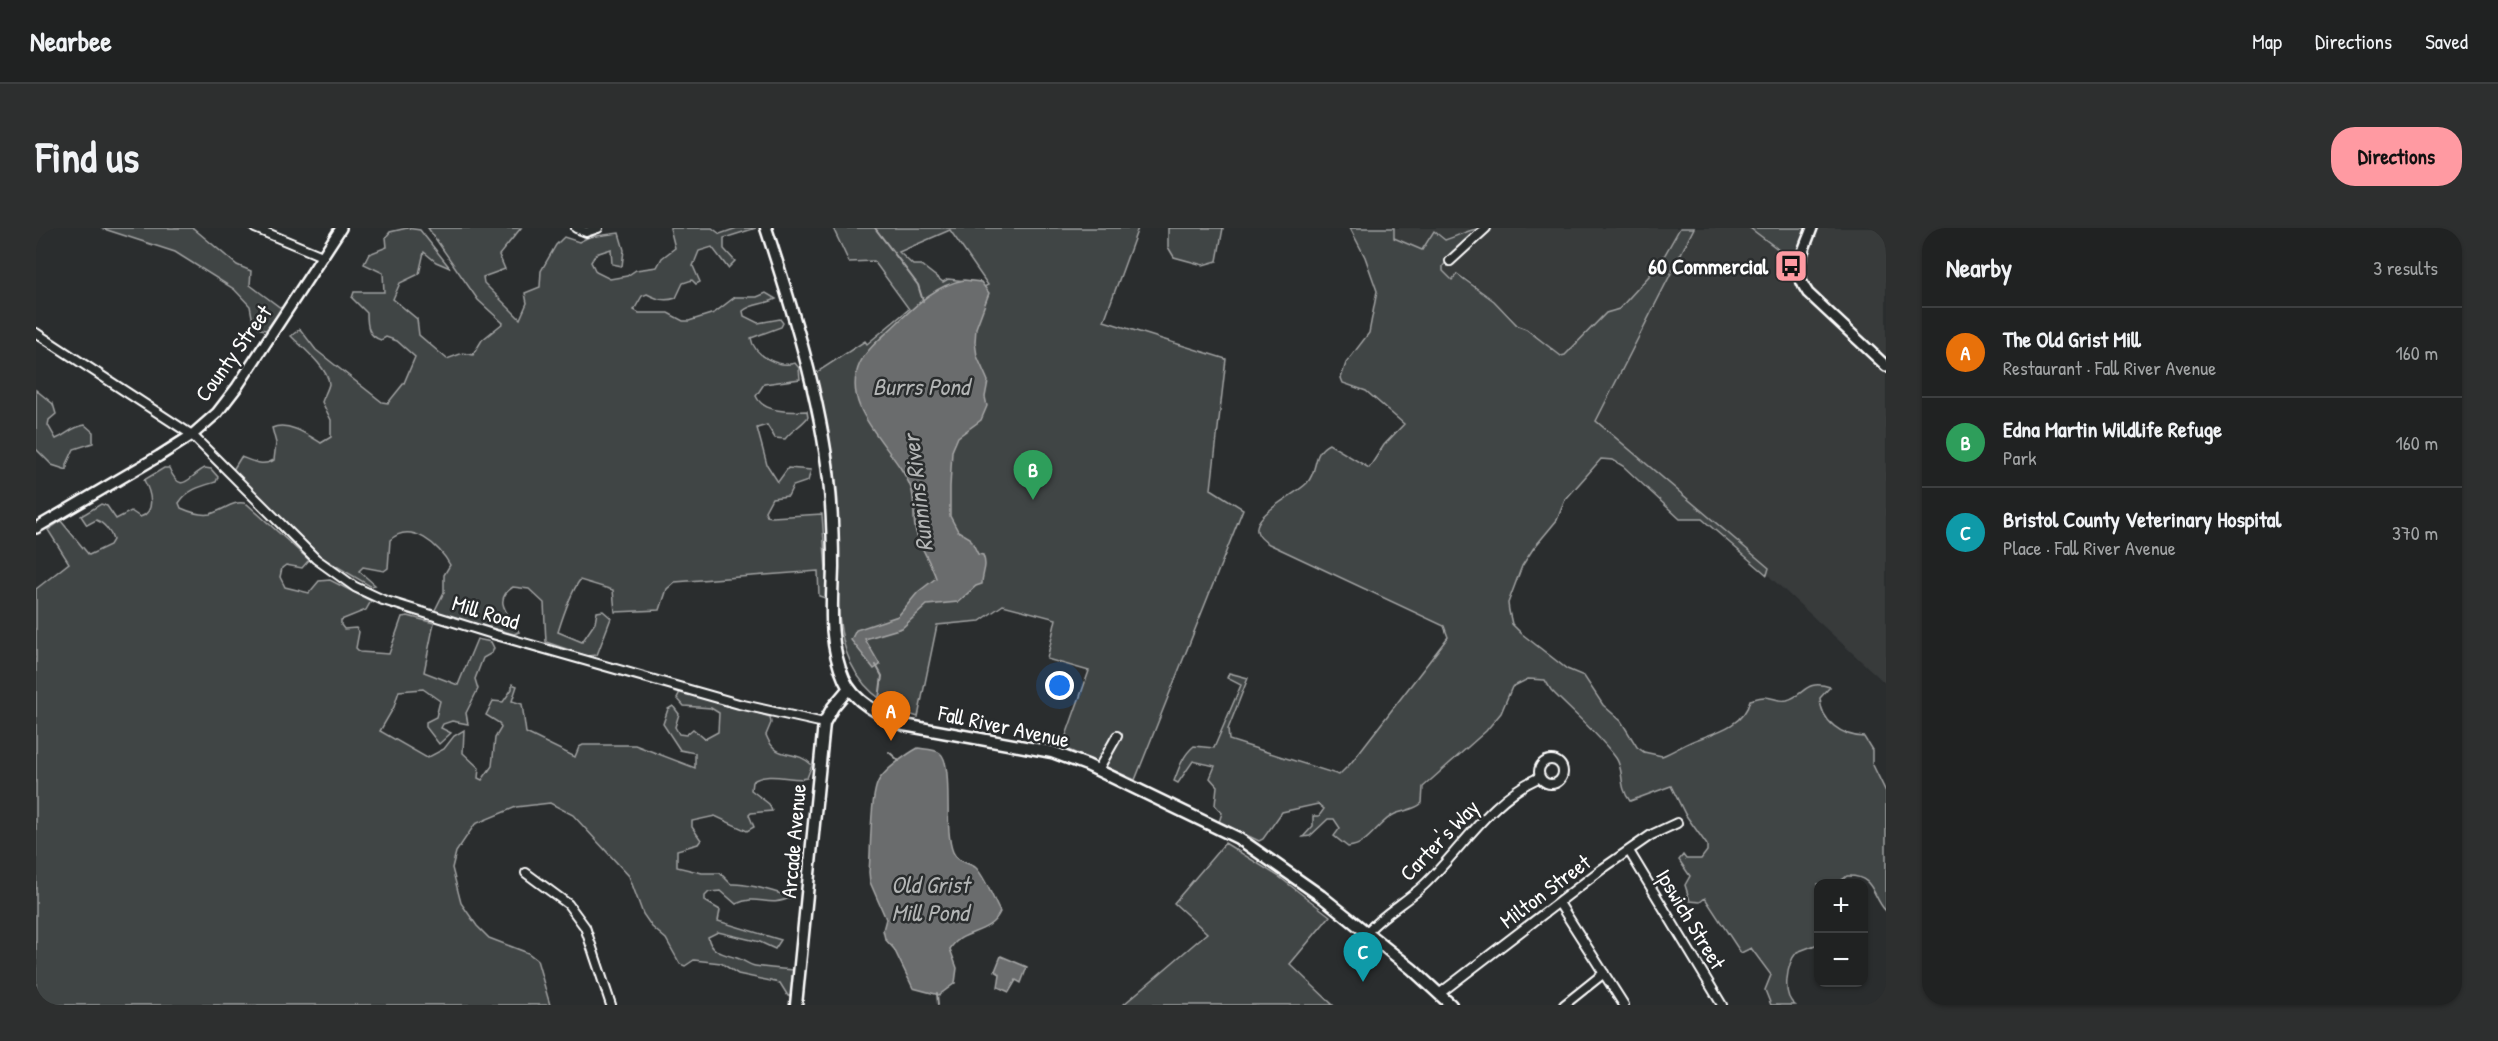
<!DOCTYPE html>
<html lang="en">
<head>
<meta charset="utf-8">
<style>
  body { margin:0; font-family:"Patrick Hand",sans-serif; background:#2d2f2f; color:#f1f3f6 }
  .controls { position:absolute; right:18px; bottom:18px; display:grid; overflow:hidden; border-radius:12px; box-shadow:0 2px 4px #0004 }
  .controls button { width:54px; height:54px; display:grid; place-items:center; padding:0; border:0; border-bottom:2px solid #3d3f40; background:#202222; color:#f1f3f6; font:30px sans-serif }
  .you { position:absolute; left:1024px; top:458px; width:21px; height:21px; margin:-15px; border:4px solid #fff; border-radius:50%; background:#1a73e8; box-shadow:0 0 0 9px #1a73e833 }
  .badge { display:grid; place-items:center; width:39px; height:39px; border-radius:50%; background:#ff9aa2; color:#fff; font-size:20px; font-weight:700 }
  .pin { position:absolute; translate:-50% -50px; filter:drop-shadow(0 2px 3px #0008) }
  .pin::after { content:''; position:absolute; top:32px; width:21px; height:18px; background:inherit; clip-path:polygon(0 0,100% 0,50% 100%) }
  .list { margin:0; padding:0; list-style:none }
  h2 { display:flex; justify-content:space-between; align-items:center; height:78px; margin:0; padding:0 24px; font-size:26px }
  h2 small { font-size:20px; font-weight:400; color:#a2a4a5 }
  .list li { display:grid; grid-template-columns:39px 1fr auto; gap:18px; align-items:center; box-sizing:border-box; height:90px; padding:0 24px; border-top:2px solid #3d3f40 }
  .list b { display:block; font-size:22px; white-space:nowrap }
  .list p { margin:0; font-size:20px; white-space:nowrap; color:#a2a4a5 }
  .list em { font-size:20px; font-style:normal; color:#a2a4a5 }
  .map { position:relative; flex:none; width:1850px; height:777px; overflow:hidden; border-radius:24px }
  header { display:flex; align-items:center; gap:36px; box-sizing:border-box; height:84px; padding:0 30px; background:#202222; border-bottom:2px solid #3d3f40 }
  header strong { font-size:28px }
  nav { display:flex; gap:33px; margin-inline-start:auto; font-size:21px }
  .intro { display:flex; align-items:center; justify-content:space-between; box-sizing:border-box; height:144px; padding:0 36px }
  h1 { margin:0; font-size:42px }
  .button { padding:15px 27px; border-radius:24px; background:#ff9aa2; color:#111; font-size:21px; font-weight:700 }
  main { display:flex; gap:36px; padding:0 36px }
  aside { flex:1; background:#202222; border-radius:24px; box-shadow:0 2px 4px #0004 }
  .map>svg:first-child { display:block }
</style>
</head>
<body>
<header>
<strong>Nearbee</strong>
<nav><a>Map</a><a>Directions</a><a>Saved</a></nav>
</header>
<div class="intro"><h1>Find us</h1><a class="button">Directions</a></div>
<main>
<div class="map">
<svg width="1850" height="777" viewBox="0 0 1850 777">
  <rect width="100%" height="100%" fill="#2a2d2e"/>
  <filter id="ink" filterUnits="userSpaceOnUse"><feTurbulence type="fractalNoise" baseFrequency=".0167" numOctaves="2"/><feDisplacementMap in="SourceGraphic" scale="12" xChannelSelector="R" yChannelSelector="G"/><feConvolveMatrix kernelMatrix="1 2 1 2 8 2 1 2 1" color-interpolation-filters="sRGB"/></filter>
  <g filter="url(#ink)">
    <path fill="#373a3b" d="M1358,0h77l-10,8 -16,4 -4,-5 -10,-1 -9,16 -28,-12z
      M1451,0h193l-21,37 -40,44h-7l-47,46 -4,1 -35,-27 -8,-3 -8,-11 -43,-36 -10,-5 -5,6 -9,-9v-5l4,-5z
      M1658,0h56l37,28 1,4 24,-32h74v456l-115,-106 -5,-6 3,-4 -174,-147z"/>
    <path fill="#414445" stroke="#a0a2a2" stroke-width="1.5" fill-rule="evenodd" d="M65,0h92l44,37 14,6 -1,14 32,24 -16,21 -6,-1 -7,-7 -3,-16 -16,-17 -59,-37z
      M371,0l13,2 30,38 -14,-6 -12,-10 -5,22 -19,9 -7,16 24,20 2,16 28,24 16,-6 10,2 9,-15 21,-17 -25,-23 -50,-72h93l-22,27 6,14 -22,8 1,6 36,36 7,-16 -2,-10 15,-6 1,-16 15,-26 8,-8 15,5 10,-5 30,-4 5,17 -2,16 -10,-2 -1,-15 -15,5 -5,8 5,10 14,7 17,-3 9,-6 21,-3 5,-9 13,-10 -5,-20h42l8,6 17,-6h19l-32,10v11l11,12 -7,7 -16,-21 -13,4 -6,15 7,16 -4,2 -4,-4 -9,3 -7,15c-12,4 -19,1 -29,-4l-5,2 -8,14 5,3h29l15,8h6l25,-8 21,-16h22l9,-4 10,6c-12,6 -24,4 -33,12l1,5 14,7 22,-4 3,4 -2,4 -30,11c3,18 28,30 44,25l4,5 1,11 -36,5 -8,12c7,17 35,16 51,15l1,6c-7,9 -16,13 -23,22l-10,-1 -8,-13 -10,3 10,37 11,17 10,-14 23,2 -3,11 -15,5 -5,10 -16,2 -7,13 2,5 5,1 50,-3 6,85 -9,-3 -1,-25 -143,11 -8,7 -7,21 -45,2 -2,-22 -33,-10c-9,12 -17,36 -22,52l24,10 13,-19 2,-11 6,-1 8,7 -14,37 -10,1 -41,-14 -2,-39 -15,-14 -16,-2c-22,14 -3,28 6,45l-5,2 -80,-22 10,-20v-17l6,-10c-10,-19 -39,-45 -60,-25l-2,28 -4,3 -21,-4 -4,4 16,14 -5,1 -49,-29 -88,-87 8,-13c11,4 22,10 33,3l2,-17 -4,-15c16,-7 36,7 49,15l10,-6v-17l-9,-18c2,-6 6,-13 7,-18 0,-15 -28,-38 -38,-48l9,-7 16,21 66,52 6,1 16,-20 11,-26 -18,-16 -11,-4 -5,3c-13,-4 -14,-14 -14,-27l-15,-15 2,-6h30l-1,-19 -19,-9 5,-10 18,-7 -1,-10 4,-5z
      M797,0h305l-34,93 122,38 -15,130 32,20 -108,271 -73,-33 27,-76 -42,-12 9,-40 -53,-14 -23,16 -43,4 -19,92c-108,-31 -73,-142 -81,-227 -4,-39 -13,-78 -23,-116l51,-33 2,3 42,-35 -35,-48 -25,1zM914,2l38,55 -4,2 -9,-5 -27,-3 -5,3 -22,-17h-8l-14,-13z
      M1132,0h55l-6,33 -14,4 -29,-8 -6,-10z
      M1314,0h44v10l28,12 12,-19 11,9c17,-5 24,-12 42,-12l-40,33 -4,5v5l9,9 5,-6 37,27 24,25 8,3 35,27 4,-1 41,-42 13,-4 40,-44 21,-37h14l-98,193 173,147 -2,7 -65,-56h-22l-57,-53 -10,-6 -12,-1 -36,41 -8,20 -24,29 -11,17 -14,37 1,8 3,13 10,10 45,35 17,7 19,29 18,16 16,26 7,5 18,4c13,-5 25,-14 39,-18 20,-7 44,-15 49,-38 4,-1 10,-3 14,-3 9,0 14,5 23,3 18,-5 18,-21 43,-13l-10,11c1,24 22,38 44,39l8,13v13l14,29v119c-14,-13 -10,-36 -39,-35l-5,4 1,3 -25,1v60l-21,8c-10,11 -16,43 -2,53h-24l-6,-15 6,-15 -20,-27 -10,5 -36,-55 -5,4 -10,-1 -5,-16 5,-9 -11,-16 4,-5 3,4h15l6,-8v-6l-22,-31 -14,-28 -41,15c-12,-15 -5,-30 -14,-43 -18,-25 -44,-46 -65,-68l-6,-10 -17,-1 -16,8 -11,26 -15,18 -63,56 -1,16c-7,7 -18,7 -27,11 -18,8 -25,31 -47,33l-14,-11 6,-8 -6,-9h-6l-18,17 -7,1 10,-11v-10h6l5,-7 -6,-5 -36,8 -19,27 -4,2 -40,-19 3,-9 -7,-8 2,-19 -7,-8 5,-12 -22,-5 -15,22 -4,-2c5,-13 9,-26 20,-35l20,2 27,-63 -14,-7 2,-5 19,5 -20,51 1,11 110,35 12,-12 97,-126 -4,-11 -175,-82c-38,-22 24,-46 38,-61 12,-13 4,-30 22,-39l40,24 15,-23 20,-21 -38,-33 -23,-8 -2,-5 5,-15 23,-30 8,-42 -12,-34z
      M1714,0h62l-15,47 -5,-7 -5,-1v-11z
      M0,162l17,14 3,10 -7,6 -1,5 8,14c12,-5 15,-12 29,-14l8,7v11l-19,6 -7,15v6l-15,-5 -16,-16z
      M128,240h5c13,29 19,8 36,0l6,1 7,8 -2,5c-14,4 -28,7 -37,21l2,5c9,4 19,8 29,6 13,-3 24,-15 37,-10l62,56 -7,8 -16,-3 -4,3 -2,9 5,10 24,6 10,-12 11,-1 41,21 -5,9 -25,10v5l3,4 12,-1 3,4 -3,16 4,4 29,2 13,-37 6,-1 26,7 -10,49 34,13 19,-46 14,3 3,6 -2,5 -9,5 -8,21 3,10 -12,24 2,11 -16,-3 -9,3 -2,4 10,5 -12,11 -13,-17v-5l10,-5 4,-16 -17,-12 -24,2 -5,16 -14,24 47,27 17,-9 10,-13 10,-6 -1,23 16,15 -1,10 4,2 10,-14 3,-28 6,-10 -2,-5 -13,-8 7,-14 10,1 9,-13v-5l5,2 -5,15 10,3 4,29 49,24 4,-10 4,-2h52l60,23v-15l-15,-3 -17,-26 5,-15 5,-3 6,8 -4,13 4,7 7,1 7,-6 12,10 13,-7 1,-19 -8,-5 -27,-2 -7,-8 3,-6h9l81,25 1,6 -5,12c11,28 28,12 46,30l-5,13c-13,4 -39,-8 -55,4l-1,8 18,14 3,7 -21,2 -2,2 5,12 -7,4 -32,-15 -23,5v6l9,13 -3,4 -21,6v17l25,6h18l11,11c17,-1 43,8 61,13 -25,12 -34,-4 -56,7l-15,-13 -12,1 -4,4v5l15,9 -2,11 63,19 -6,9 -15,-7 -42,-10 -10,5c3,16 16,17 29,21 7,2 11,7 18,8 13,2 26,3 39,4l-1,26h-5l-8,-13 -42,-9 -17,-11 -27,-3 -9,6 -5,-2 -14,-25 -14,-12 -9,-13 -14,-38 -56,-61 -23,-12 -34,4 -41,17 -19,28 -4,16 9,35 16,23 12,12 39,15 9,7 13,45h-514v-416l33,-26 -21,-33 13,-9 28,34 21,-10 3,-5c-2,-8 -9,-17 -17,-20l-9,5 -6,-9 20,-12 6,2 9,13 15,-8 9,6c17,-5 10,-26 4,-37z
      M1189,615l53,33 52,40 -40,48 43,41h-210l84,-72 -33,-30z"/>
    <path fill="#6a6c6d" stroke="#a6a7a7" stroke-width="1.5" d="M928,52l17,2 8,11 -13,35 -1,14 2,14 11,25 -3,16 2,9 -6,14 -23,17 -6,14 -2,36v29l8,15 12,7 8,16 5,1c5,13 -1,17 -1,29l-6,2 -18,16 -31,3 -25,23 -37,11 15,26 -6,4 -23,-29 5,-10 42,-14 20,-24 18,-14c-5,-15 -15,-29 -20,-46 -4,-14 0,-31 -5,-44 -15,-40 -73,-78 -51,-125 8,-16 25,-28 37,-40 21,-20 39,-38 67,-43z
      M882,520c6,1 17,1 22,5 14,11 3,75 13,99 4,10 14,10 22,15 9,7 19,34 25,45 -11,24 -37,16 -50,37l7,19 -2,15 -16,12 -26,-7 -19,-39 -9,-10 -2,-9 3,-11 -16,-37 -1,-10c2,-21 1,-78 10,-92 7,-11 28,-26 39,-32z
      M965,728l26,11 -6,16 -5,-3 -7,12 -11,-5 2,-13 -5,-3z"/>
    <g fill="none" stroke-linecap="round" stroke-linejoin="round">
      <path stroke="#a6a7a7" stroke-width="2" d="M839,0l43,57 5,16
        M840,437l6,11 -4,31
        M853,524l10,9
        M901,765l1,12"/>
      <defs>
        <path id="minor" d="M219,0l67,28
          M540,0l10,4 12,-4
          M1414,33l36,-33
          M0,105l156,102 124,124 39,28 28,13 113,35 243,69 85,19
          M1503 544a12 12 0 1 1 24 0a12 12 0 1 1-24 0Z
          M1062,542l19,-34
          M1593,623l93,154
          M490,645l42,31 17,23 26,78
          M1523,675l65,102
          M1331,704c17,-19 39,-30 57,-47 38,-36 66,-86 116,-108
          M1403,766l163,-125 49,-34 26,-12
          M1528,777l40,-32"/>
        <path id="tertiary" d="M1776,0c-9,25 -21,42 -4,65l78,73
          M0,300l123,-72 33,-21 25,-22 20,-26 104,-159"/>
        <path id="secondary" d="M730,0c26,80 54,168 63,252 3,29 4,58 4,87 -1,38 -5,76 11,112 10,24 38,36 60,46l148,27 35,13 151,73 83,58 91,73 39,36
          M760,777l28,-282 9,-16 16,-19"/>
      </defs>
      <use href="#minor" stroke="#fff" stroke-width="12"/>
      <use href="#tertiary" stroke="#fff" stroke-width="14"/>
      <use href="#secondary" stroke="#fff" stroke-width="15"/>
      <use href="#minor" stroke="#2a2d2e" stroke-width="8"/>
      <use href="#tertiary" stroke="#2a2d2e" stroke-width="9"/>
      <use href="#secondary" stroke="#2a2d2e" stroke-width="10"/>
    </g>
  </g>
  <defs>
    <symbol id="bus-square" viewBox="-11 -11 22 22"><rect x="-9" y="-9" width="18" height="18" rx="4" fill="#ff9aa2" stroke="#2a2d2e"/><path d="M-5-6H5V4H4V6H2V4H-2V6H-4V4H-5ZM-3.5-4V0h7V-4ZM-3.5 1.2v1.5H-2V1.2ZM2 1.2v1.5H3.5V1.2Z" fill="#111"/></symbol>
  </defs>
  <g fill-rule="evenodd">
    <use href="#bus-square" x="1736" y="19" width="38" height="38"/>
  </g>
  <g text-anchor="middle" stroke-width="5" stroke-linejoin="round" paint-order="stroke">
    <g font-size="22" font-weight="bold" fill="#fff" stroke="#2a2d2e" text-anchor="end">
      <text x="1732" y="46">60 Commercial</text>
    </g>
    <g font-size="22" fill="#fff" stroke="#2a2d2e">
      <text transform="translate(197 125) rotate(-54)" y="8">County Street</text>
      <text transform="translate(450 384) rotate(17)" y="8">Mill Road</text>
      <text transform="translate(968 498) rotate(12)" y="8">Fall River Avenue</text>
      <text transform="translate(1403 612) rotate(-46)" y="8">Carter's Way</text>
      <text transform="translate(757 613) rotate(-85)" y="8">Arcade Avenue</text>
      <text transform="translate(1509 663) rotate(-37)" y="8">Milton Street</text>
      <text transform="translate(1655 691) rotate(59)" y="8">Ipswich Street</text>
    </g>
    <g font-size="24" font-style="italic" fill="#b4b6b6" stroke="#2a2d2e">
      <text x="885" y="167">Burrs Pond</text>
      <text transform="translate(882 265) rotate(-97)" y="8">Runnins River</text>
      <text x="894" y="665">Old Grist<tspan x="894" dy="28">Mill Pond</tspan></text>
    </g>
  </g>
</svg>
<div class="controls">
<button>+</button>
<button>−</button>
</div>
<div class="you"></div>
<div class="pin badge" style="left:855px;top:513px;background:#e8710a">A</div>
<div class="pin badge" style="left:997px;top:272px;background:#2e9e5b">B</div>
<div class="pin badge" style="left:1327px;top:754px;background:#0f9aa8">C</div>
</div>
<aside>
<h2>Nearby<small>3 results</small></h2>
<ul class="list">
<li><span class="badge" style="background:#e8710a">A</span><div><b>The Old Grist Mill</b><p>Restaurant · Fall River Avenue</p></div><em>160 m</em></li>
<li><span class="badge" style="background:#2e9e5b">B</span><div><b>Edna Martin Wildlife Refuge</b><p>Park</p></div><em>160 m</em></li>
<li><span class="badge" style="background:#0f9aa8">C</span><div><b>Bristol County Veterinary Hospital</b><p>Place · Fall River Avenue</p></div><em>370 m</em></li>
</ul>
</aside>
</main>
</body>
</html>
